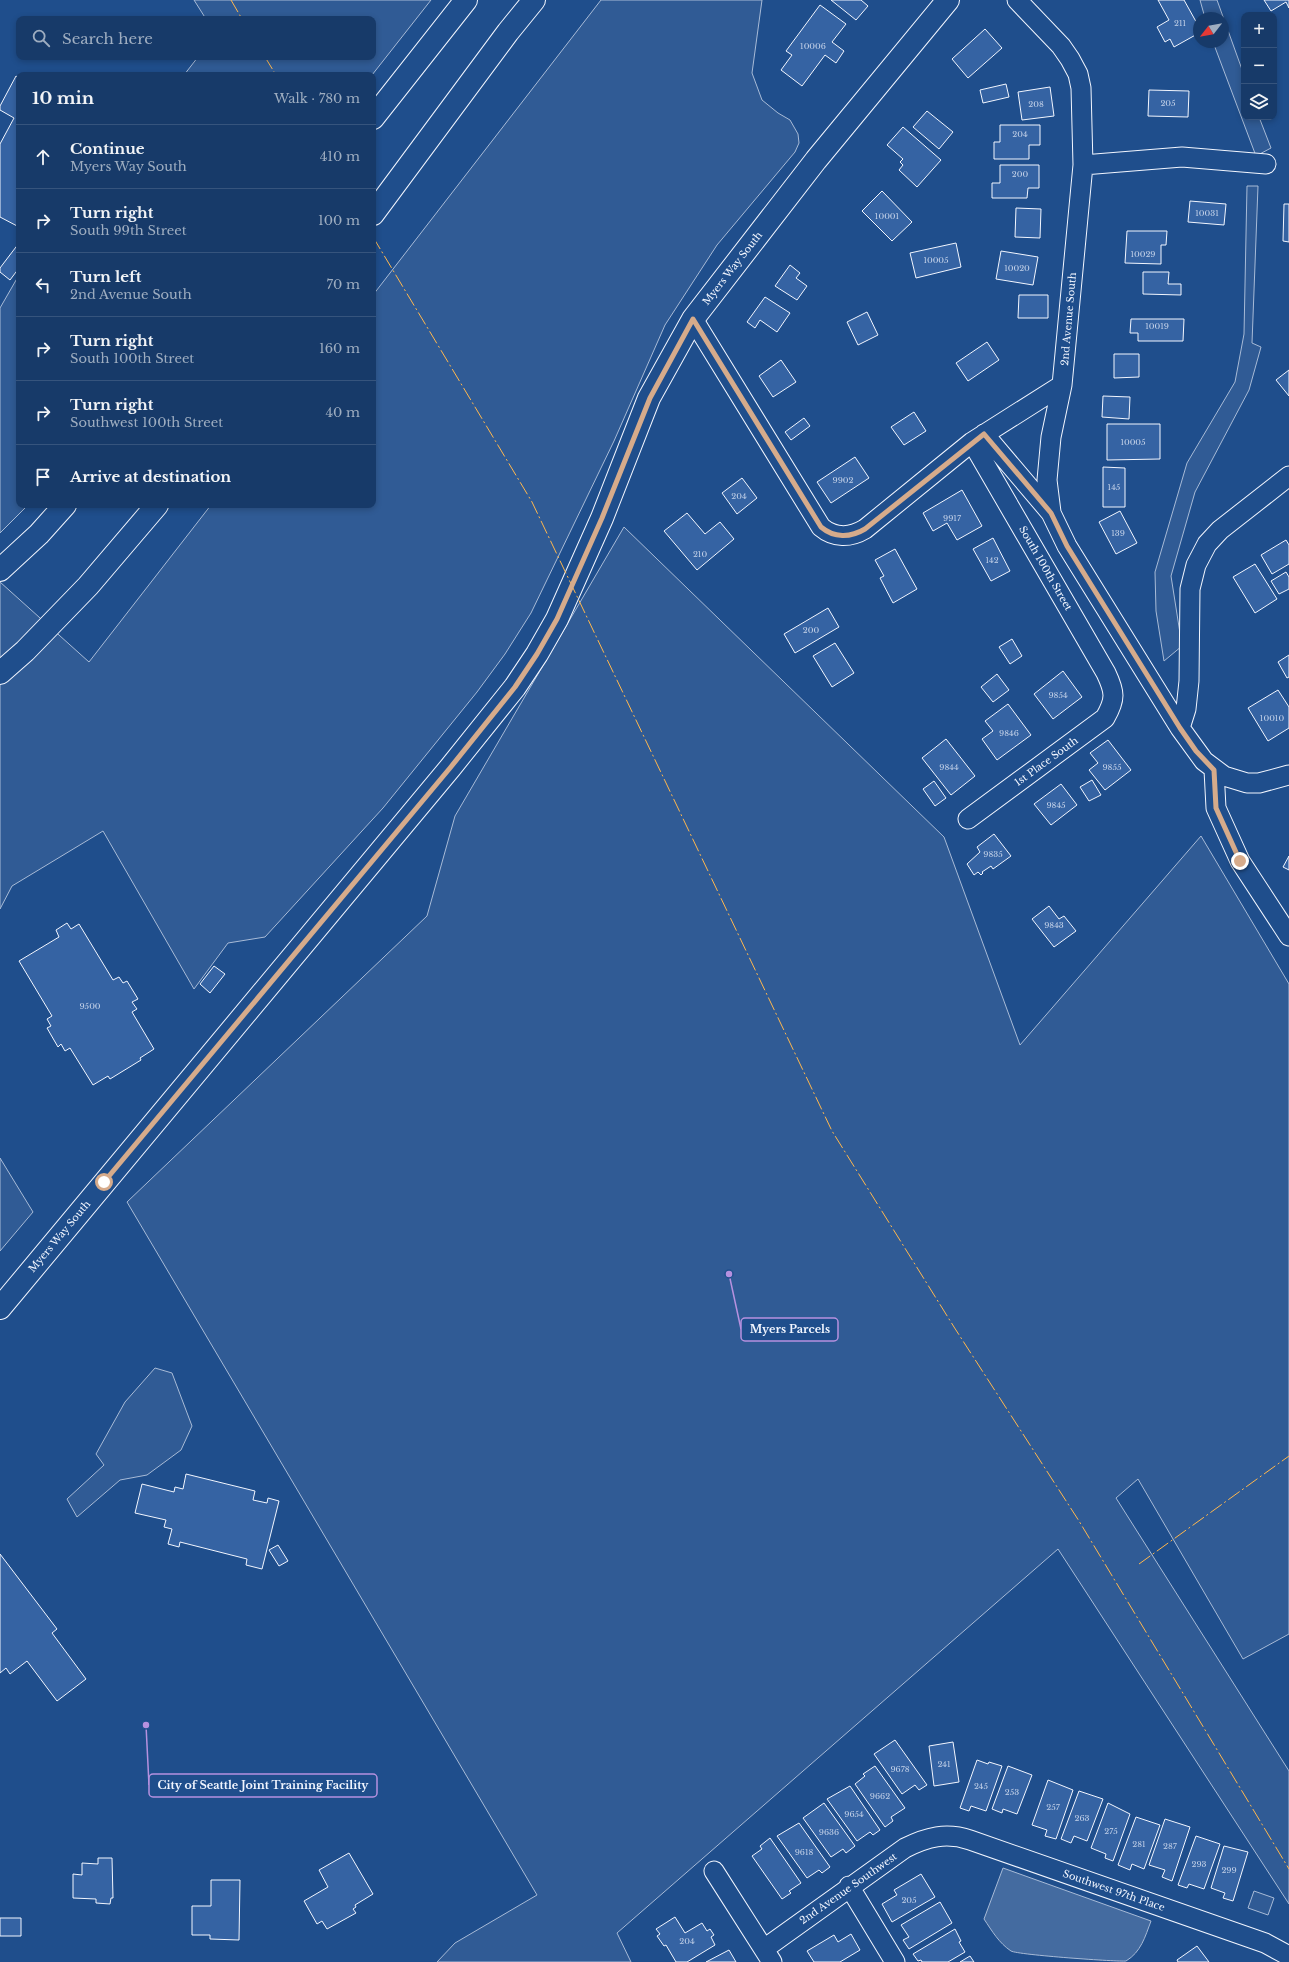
<!DOCTYPE html>
<html lang="en">
<head>
<meta charset="utf-8">
<style>
  body { margin:0; font-family:"Libre Baskerville",serif; background:#20416f; color:#f1f3f6 }
  .controls { position:absolute; right:12px; top:12px; display:grid; overflow:hidden; border-radius:8px; box-shadow:0 2px 6px #0003 }
  .controls button { width:36px; height:36px; display:grid; place-items:center; padding:0; border:0; border-bottom:1px solid #36547d; background:#173a69; color:#f1f3f6; font:20px sans-serif }
  .compass { position:absolute; left:1193px; top:12px; width:36px; height:36px; border-radius:50%; background:#173a69; box-shadow:0 2px 6px #0003; rotate:239deg }
  .stop { position:absolute; width:12px; height:12px; margin:-9px; border:3px solid #d6ab8b; border-radius:50%; background:#fff }
  .stop.end { background:#d6ab8b; border-color:#fff; box-shadow:0 1px 4px #0008 }
  .list { margin:0; padding:0; list-style:none }
  h2 { display:flex; justify-content:space-between; align-items:center; height:52px; margin:0; padding:0 16px; font-size:17px }
  h2 small { font-size:13px; font-weight:400; color:#9eadc0 }
  .list li { display:grid; grid-template-columns:26px 1fr auto; gap:12px; align-items:center; box-sizing:border-box; height:64px; padding:0 16px; border-top:1px solid #36547d }
  .list b { display:block; font-size:15px; white-space:nowrap }
  .list p { margin:0; font-size:13px; white-space:nowrap; color:#9eadc0 }
  .list em { font-size:13px; font-style:normal; color:#9eadc0 }
  .icon { flex:none; width:22px; height:22px; fill:none; stroke:currentColor; stroke-width:2; stroke-linecap:round; stroke-linejoin:round }
  .map { position:relative; flex:none; width:1289px; height:1962px; overflow:hidden }
  .search { position:absolute; background:#173a69; box-shadow:0 2px 6px #0003; left:16px; top:16px; width:360px; height:44px; display:flex; align-items:center; gap:10px; box-sizing:border-box; padding:0 14px; border-radius:8px; color:#9eadc0; font-size:15px }
  .panel { position:absolute; background:#173a69; box-shadow:0 2px 6px #0003; left:16px; top:72px; width:360px; height:436px; border-radius:8px }
  .map>svg:first-child { display:block }
</style>
</head>
<body>
<div class="map">
<svg width="1289" height="1962" viewBox="0 0 1289 1962">
  <rect width="100%" height="100%" fill="#1f4e8c"/>
  <path fill="#305b95" stroke="#a8bbd7" d="M194,0h237l-59,75h-188l14,-18h175v-38h-167z
    M601,0h161l-10,73 10,27 16,13 12,7 8,14 1,9 -4,9 -78,93 -52,80 -51,116 -83,172 -26,41 -28,38 -94,116 -118,129 -37,6 -34,46 -91,-158 -91,55 -12,23v-327l89,80 122,-157h162v-210z
    M1200,0h17l27,75v42h15l12,31 -15,8 -43,-114h10v-24h-18z
    M1247,186h11l-6,157 9,4 -12,43 -54,102 -24,84 11,70 -18,15 -8,-50 -1,-39 32,-109 48,-81 9,-48z
    M19,275v230h9l-28,28v-225z
    M624,527l320,310 76,208 181,-209 88,148v650l-46,25 -105,-180 -22,19 173,273v133l-231,-355 -441,384 14,29h-194l18,-19 82,-48 -410,-693 300,-286 28,-100z
    M0,1158l33,54 -33,39z
    M155,1368l17,5 20,53 -11,24 -34,25 -27,5 -43,37 -10,-18 37,-34 -8,-11 29,-52z
    M1254,1891l20,7 -6,17 -20,-7z"/>
  <path fill="#446ba0" stroke="#a8bbd7" d="M1003,1868l148,53c-6,16 -10,31 -25,40 -6,1 -108,-6 -115,-10 -12,-8 -19,-20 -27,-32z"/>
  <path fill="#3563a3" stroke="#f2f6ff" d="M831,0h30l7,6 -12,14z
    M1158,0h26l15,27v6l-25,14 -4,-8 -5,3 -8,-15 12,-7z
    M1264,0h25v8l-3,-6 -15,9z
    M820,5l26,19 -14,18 12,9 -8,12 -11,-8 -23,31 -21,-16 11,-15 -6,-4z
    M985,29l17,19 -34,30 -16,-19z
    M16,76l3,2v149l-19,-10v-73l14,-26 -14,-8v-4z
    M1006,84l3,13 -26,6 -3,-13z
    M1050,87l4,29 -32,4 -4,-28z
    M1149,90l40,1 -1,26 -40,-1z
    M927,111l26,21 -14,17 -26,-22z
    M1000,125h40v20h-11v14h-35v-17h6z
    M903,127l38,33 -24,27 -18,-17 4,-5 -3,-3 3,-3 -16,-14z
    M1000,165h39v23h-11l-1,10h-35v-15h8z
    M882,191l30,31 -20,19 -30,-30z
    M1190,201l36,3 -2,21 -36,-3z
    M1284,204h5v38l-6,-1z
    M1016,208l25,1 -1,29 -25,-1z
    M1127,231h40l-1,14h-5v19l-36,-1z
    M19,243v25l-9,12 -10,-8v-4z
    M956,243l5,24 -45,11 -6,-25z
    M1001,251l37,6 -5,28 -37,-6z
    M790,265l10,8 -4,5 11,8 -10,14 -22,-14z
    M1143,272h26l-1,12h13v11l-38,-1z
    M1019,295h29v23h-30z
    M765,297l25,16 -13,19 -17,-12 -5,8 -8,-6z
    M867,312l11,23 -20,10 -11,-23z
    M1131,319h53l-1,22h-45v-8h-8z
    M987,342l12,18 -31,21 -12,-18z
    M1114,354h25v23l-25,1z
    M781,360l15,22 -23,15 -14,-21z
    M1289,370v26l-13,-16z
    M1103,396l27,1 -1,22 -27,-2z
    M914,412l12,19 -22,14 -13,-18z
    M804,418l6,8 -19,14 -6,-8z
    M1107,424h53v35l-53,1z
    M855,457l14,21 -38,25 -14,-21z
    M1103,467l22,1v39h-22z
    M742,478l15,20 -20,16 -15,-21z
    M962,490l20,36 -25,14 -10,-17 -14,8 -10,-18z
    M1120,511l17,32 -21,11 -17,-32z
    M687,513l18,21 15,-12 14,17 -37,31 -33,-39z
    M993,538l17,33 -19,10 -18,-32z
    M1286,540l3,5v19l-17,10 -11,-19z
    M895,549l22,40 -24,14 -13,-25 4,-2 -9,-16z
    M1255,564l22,35 -22,14 -22,-36z
    M1286,572l3,5v12l-10,5 -8,-13z
    M828,608l11,19 -44,26 -11,-19z
    M1012,639l10,17 -12,8 -11,-17z
    M835,643l19,30 -22,14 -19,-31z
    M1289,655v22l-2,1 -9,-16z
    M1063,671l19,26 -29,22 -19,-25z
    M997,674l12,16 -16,12 -12,-15z
    M1278,690l11,17v21l-21,13 -20,-33z
    M1008,704l23,31 -34,25 -15,-21 11,-8 -8,-10z
    M946,739l29,37 -24,19 -29,-37z
    M1108,740l23,30 -26,20 -16,-20 9,-7 -8,-10z
    M1092,780l9,15 -12,6 -9,-14z
    M934,781l12,17 -11,8 -12,-17z
    M1061,784l16,21 -26,20 -17,-21z
    M994,834l17,22 -18,13 -2,-3 -9,6 1,1 -2,2 -3,-3 -4,3 -7,-11 13,-12 -3,-5z
    M1289,856v14l-6,-3z
    M1049,906l10,13 5,-3 12,15 -22,16 -22,-28z
    M67,923l4,6 8,-5 34,56 6,-3 4,6 4,-2 11,18 -6,3 5,7 -5,3 22,37 -14,9 1,2 -31,19 -2,-3 -15,9 -23,-37 -5,3 -4,-7 -3,3 -11,-19 4,-2 -4,-7 5,-3 -33,-55 40,-24 -3,-7z
    M214,966l11,8 -15,19 -10,-9z
    M186,1474l69,17 -2,9 14,3 1,-5 11,3 -17,68 -16,-4 1,-6 -67,-17 -1,5 -11,-3 4,-15 -8,-2 2,-7 -31,-7 7,-29 32,8 1,-5 8,2z
    M278,1545l10,16 -9,5 -10,-16z
    M0,1554l57,75 -5,4 34,46 -29,22 -30,-40 -17,13 -4,-6 -6,5z
    M895,1740l32,45 -8,5 -4,-5 -13,9 -28,-40z
    M953,1742l6,40 -25,4 -5,-40z
    M977,1760l11,4 1,-2 13,4 -16,45 -15,-5 -2,5 -9,-3z
    M875,1766l30,42 -14,9 2,4 -8,6 -30,-43 10,-8 -2,-2z
    M1008,1766l24,9 -15,39 -14,-5 -1,4 -10,-4z
    M1048,1780l25,10 -17,49 -11,-3 2,-6 -15,-5z
    M850,1786l30,44 -7,5 -3,-3 -13,9 -30,-42z
    M1079,1791l24,8 -16,42 -13,-5 -3,7 -10,-4z
    M824,1803l31,43 -9,7 -3,-4 -12,8 -28,-39z
    M1108,1803l22,11 -17,47 -8,-3 1,-4 -15,-6z
    M1136,1817l24,8 -16,44 -12,-5 -2,6 -12,-5z
    M1165,1819l25,8 -18,54 -10,-4 3,-7 -16,-5z
    M799,1823l31,44 -8,6 -3,-3 -12,8 -30,-42z
    M1196,1836l24,8 -16,45 -15,-5 -2,4 -9,-3z
    M770,1838l31,45 -12,8 2,2 -9,6 -30,-43 10,-7 -2,-3z
    M1224,1846l24,6 -15,49 -10,-3 2,-5 -14,-5z
    M349,1853l24,41 -18,11 1,2 -3,2 3,4 -29,16 -5,-8 -5,3 -13,-23 24,-14 -9,-17z
    M98,1858h14l1,40h-2l-1,6 -14,-1v-4l-23,-1v-24l9,1v-12l16,1z
    M921,1874l14,23 -43,25 -10,-18 15,-9 -3,-5z
    M211,1880h29l-1,60 -29,-1v-4h-18v-29h19z
    M940,1902l12,21 -43,26 -6,-9 6,-3 -8,-12z
    M675,1917l10,16 17,-10 5,8 3,-2 4,6 -3,2 4,8 -28,17h-11l-10,-17 -2,1 -7,-10 3,-2 -4,-5z
    M0,1918h21v18h-21z
    M955,1929l6,12 -2,1 6,10 -17,10h-26l-1,-2 -3,1 -5,-7z
    M851,1934l9,16 -20,12h-26l-7,-11 27,-16 4,7z
    M1197,1946l12,16h-31l-1,-2z
    M729,1950l7,12h-30z
    M970,1956l4,6h-14z"/>
  <g fill="none" stroke-linecap="round" stroke-linejoin="round">
    <defs>
      <path id="minor" d="M1083,165l99,-8 84,7
        M693,319l128,208c13,11 29,11 44,2l107,-87 90,-57 21,-220 -2,-77 -3,-14 -8,-15 -9,-13 -44,-46
        M984,434l67,79 16,33 113,182 24,33 20,15 23,7h12l30,-8
        M1051,512l-4,-32 4,-43 11,-52
        M1180,728l6,-19 3,-28 1,-92 6,-24 11,-21 13,-14 69,-54
        M1214,770l2,38 24,53 49,75
        M968,819l137,-101c11,-19 10,-26 1,-45l-134,-231
        M714,1871l58,91
        M849,1886l46,76
        M764,1949l141,-101c22,-11 41,-16 65,-8l295,103 24,13"/>
      <path id="major" d="M0,1308l450,-540 65,-81 22,-33 20,-35 45,-101 47,-120 44,-79 123,-159 132,-160"/>
      <path id="highway" d="M373,118l93,-118
        M373,214l135,-182 26,-32
        M0,570l39,-36 26,-29
        M0,673l25,-22 63,-65 69,-81"/>
    </defs>
    <use href="#minor" stroke="#f2f6ff" stroke-width="21"/>
    <use href="#major" stroke="#f2f6ff" stroke-width="24"/>
    <use href="#highway" stroke="#f2f6ff" stroke-width="24"/>
    <use href="#minor" stroke="#1f4e8c" stroke-width="19"/>
    <use href="#major" stroke="#1f4e8c" stroke-width="22"/>
    <use href="#highway" stroke="#1f4e8c" stroke-width="22"/>
    <path stroke="#ffb74d" stroke-width="1" stroke-dasharray="14 3 2 3" stroke-linecap="butt" d="M231,0l11,19
      M265,57l11,18
      M373,237l159,265 300,629 122,196 125,194 210,348
      M1139,1564l150,-108"/>
  </g>
  <g fill="none" stroke-linecap="round" stroke-linejoin="round">
    <path stroke="#d6ab8b" stroke-width="5" d="M104,1182l346,-414 65,-81 22,-33 20,-35 45,-101 48,-120 43,-79 128,208c13,11 29,11 44,2l119,-95 67,79 16,33 113,182 16,23 18,19 2,38 24,53"/>
  </g>
  <g text-anchor="middle" stroke-width="3" stroke-linejoin="round" paint-order="stroke">
    <g font-size="8" fill="#c3d1e8">
      <text x="1180" y="26">211</text>
      <text x="813" y="49">10006</text>
      <text x="1168" y="106">205</text>
      <text x="1036" y="107">208</text>
      <text x="1020" y="137">204</text>
      <text x="1020" y="177">200</text>
      <text x="1207" y="216">10031</text>
      <text x="887" y="219">10001</text>
      <text x="1143" y="257">10029</text>
      <text x="936" y="263">10005</text>
      <text x="1017" y="271">10020</text>
      <text x="1157" y="329">10019</text>
      <text x="1133" y="445">10005</text>
      <text x="843" y="483">9902</text>
      <text x="1114" y="490">145</text>
      <text x="739" y="499">204</text>
      <text x="952" y="521">9917</text>
      <text x="1118" y="536">139</text>
      <text x="700" y="557">210</text>
      <text x="992" y="563">142</text>
      <text x="811" y="633">200</text>
      <text x="1058" y="698">9854</text>
      <text x="1272" y="721">10010</text>
      <text x="1009" y="736">9846</text>
      <text x="949" y="770">9844</text>
      <text x="1112" y="770">9855</text>
      <text x="1056" y="808">9845</text>
      <text x="993" y="857">9835</text>
      <text x="1054" y="928">9843</text>
      <text x="90" y="1009">9500</text>
      <text x="944" y="1767">241</text>
      <text x="900" y="1772">9678</text>
      <text x="981" y="1789">245</text>
      <text x="1012" y="1795">253</text>
      <text x="880" y="1799">9662</text>
      <text x="1053" y="1810">257</text>
      <text x="854" y="1817">9654</text>
      <text x="1082" y="1821">263</text>
      <text x="1111" y="1834">275</text>
      <text x="829" y="1835">9636</text>
      <text x="1139" y="1847">281</text>
      <text x="1170" y="1849">287</text>
      <text x="804" y="1855">9618</text>
      <text x="1199" y="1867">293</text>
      <text x="1229" y="1873">299</text>
      <text x="909" y="1903">205</text>
      <text x="687" y="1944">204</text>
    </g>
    <g font-size="10" fill="#f2f6ff" stroke="#1f4e8c">
      <text transform="translate(732 268) rotate(-52)" y="4">Myers Way South</text>
      <text transform="translate(1068 319) rotate(-85)" y="4">2nd Avenue South</text>
      <text transform="translate(1046 568) rotate(60)" y="4">South 100th Street</text>
      <text transform="translate(1046 761) rotate(-36)" y="4">1st Place South</text>
      <text transform="translate(59 1236) rotate(-50)" y="4">Myers Way South</text>
      <text transform="translate(848 1888) rotate(-35)" y="4">2nd Avenue Southwest</text>
      <text transform="translate(1114 1890) rotate(19)" y="4">Southwest 97th Place</text>
    </g>
  </g>
  <path fill="none" stroke="#b691df" stroke-width="1.5" d="M729 1274L741 1329M146 1725L149 1785"/>
  <g fill="#b691df" stroke="#1f4e8c" stroke-width="1.5">
    <circle cx="729" cy="1274" r="4"/>
    <circle cx="146" cy="1725" r="4"/>
  </g>
  <g fill="#1f4e8c" stroke="#b691df" stroke-width="1.5">
    <rect x="741" y="1318" width="97" height="23" rx="4"/>
    <rect x="149" y="1774" width="228" height="23" rx="4"/>
  </g>
  <g font-size="11" text-anchor="middle" font-weight="bold" fill="#f2f6ff">
    <text x="790" y="1333">Myers Parcels</text>
    <text x="263" y="1789">City of Seattle Joint Training Facility</text>
  </g>
</svg>
<div class="controls">
<button>+</button>
<button>−</button>
<button><svg class="icon" aria-label="layers" viewBox="0 0 24 24"><path d="M12 4l9 5-9 5-9-5zM3 14l9 5 9-5"/></svg></button>
</div>
<svg class="compass" viewBox="-18 -18 36 36"><path d="M0-13l5 13h-10z" fill="#e53935"/><path d="M0 13l5-13h-10z" fill="#9eadc0"/></svg>
<div class="stop" style="left:104px;top:1182px"></div>
<div class="stop end" style="left:1240px;top:861px"></div>
<div class="search"><svg class="icon" aria-label="search" viewBox="0 0 24 24"><circle cx="10" cy="10" r="6"/><path d="M15 15l6 6"/></svg>Search here</div>
<section class="panel">
<h2>10 min<small>Walk · 780 m</small></h2>
<ul class="list">
<li><svg class="icon" aria-label="ahead" viewBox="0 0 24 24"><path d="M12 20V5M6 11l6-6 6 6"/></svg><div><b>Continue</b><p>Myers Way South</p></div><em>410 m</em></li>
<li><svg class="icon" aria-label="right" viewBox="0 0 24 24"><path d="M7 20v-9h11M14 6l5 5-5 5"/></svg><div><b>Turn right</b><p>South 99th Street</p></div><em>100 m</em></li>
<li><svg class="icon" aria-label="left" viewBox="0 0 24 24"><path d="M17 20v-9H6M10 6l-5 5 5 5"/></svg><div><b>Turn left</b><p>2nd Avenue South</p></div><em>70 m</em></li>
<li><svg class="icon" aria-label="right" viewBox="0 0 24 24"><path d="M7 20v-9h11M14 6l5 5-5 5"/></svg><div><b>Turn right</b><p>South 100th Street</p></div><em>160 m</em></li>
<li><svg class="icon" aria-label="right" viewBox="0 0 24 24"><path d="M7 20v-9h11M14 6l5 5-5 5"/></svg><div><b>Turn right</b><p>Southwest 100th Street</p></div><em>40 m</em></li>
<li><svg class="icon" aria-label="arrive" viewBox="0 0 24 24"><path d="M6 21V4h12l-3 4 3 4H6"/></svg><div><b>Arrive at destination</b></div></li>
</ul>
</section>
</div>
</body>
</html>
